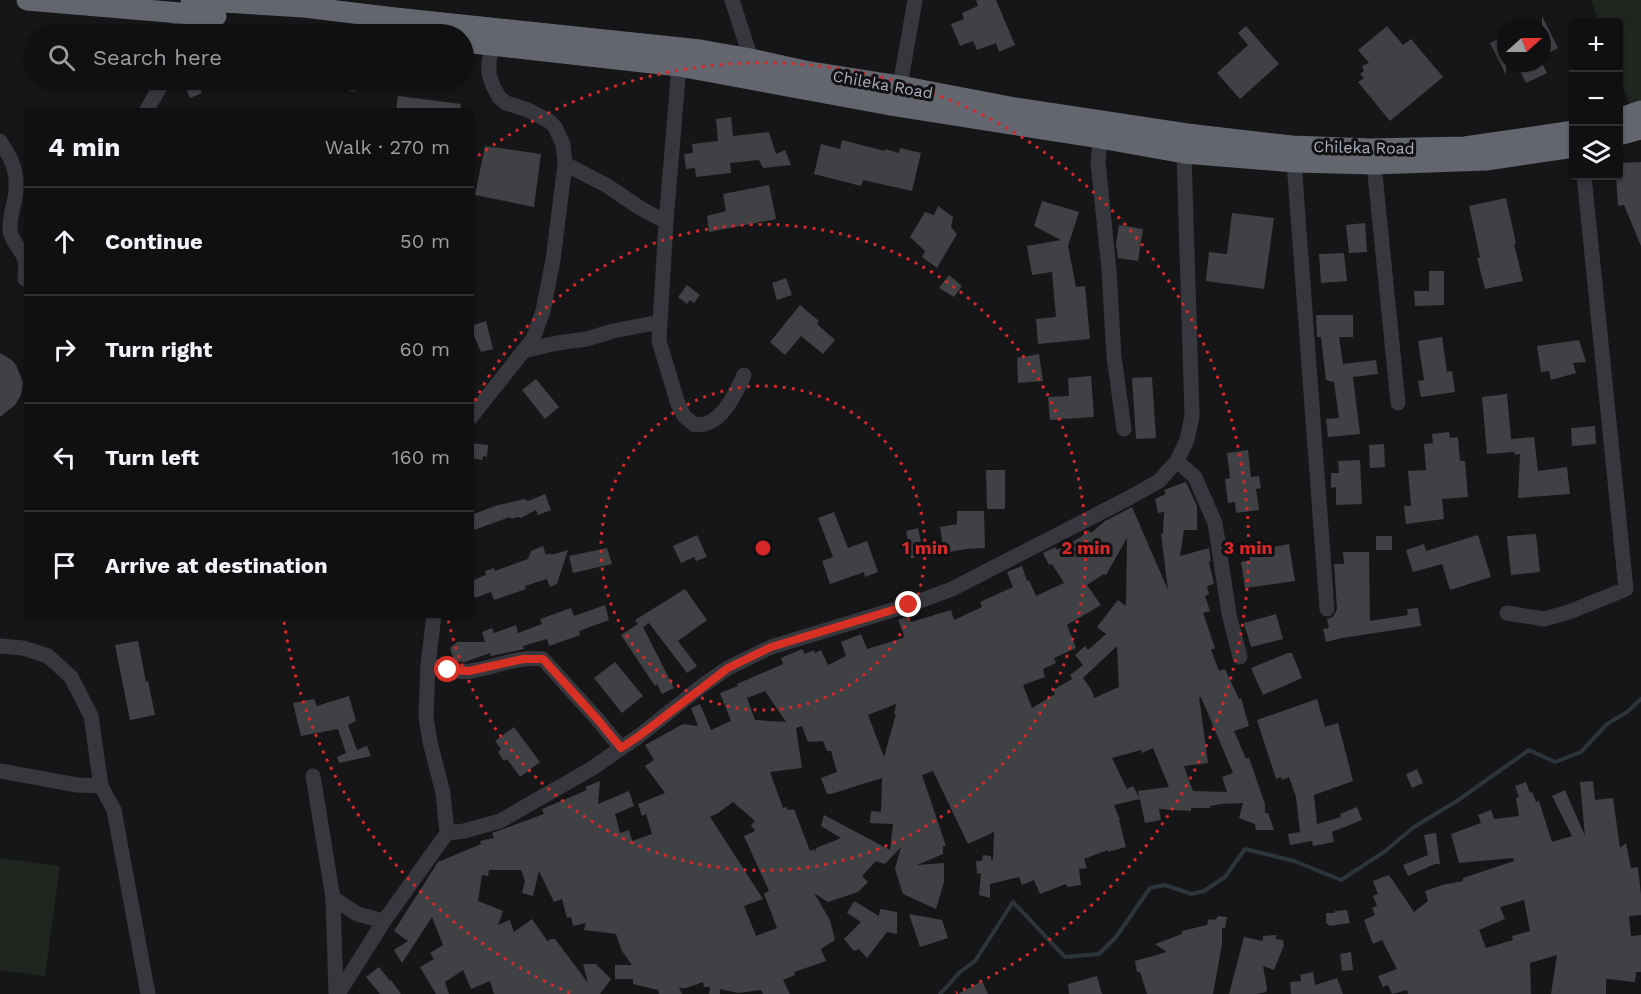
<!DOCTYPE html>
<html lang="en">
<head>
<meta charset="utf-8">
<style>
  body { margin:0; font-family:"Work Sans",sans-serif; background:#1e1e20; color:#f1f3f6 }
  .controls { position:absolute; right:18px; top:18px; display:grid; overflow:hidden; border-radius:6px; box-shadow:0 2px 4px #0004 }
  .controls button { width:54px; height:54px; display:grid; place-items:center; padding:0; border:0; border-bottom:2px solid #303032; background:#101012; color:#f1f3f6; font:30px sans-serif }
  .compass { position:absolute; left:1497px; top:18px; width:54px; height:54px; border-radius:50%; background:#101012; box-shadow:0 2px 4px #0004; rotate:69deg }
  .stop { position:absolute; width:18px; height:18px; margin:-14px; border:4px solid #d93025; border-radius:50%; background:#fff }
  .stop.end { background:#d93025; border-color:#fff; box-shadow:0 2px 6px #0008 }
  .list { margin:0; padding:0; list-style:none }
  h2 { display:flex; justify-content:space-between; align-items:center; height:78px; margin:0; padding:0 24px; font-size:26px }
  h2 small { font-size:20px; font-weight:400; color:#9c9d9f }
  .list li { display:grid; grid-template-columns:39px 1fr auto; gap:18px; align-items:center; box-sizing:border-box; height:108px; padding:0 24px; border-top:2px solid #303032 }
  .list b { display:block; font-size:22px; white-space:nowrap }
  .list em { font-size:20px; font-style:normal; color:#9c9d9f }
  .icon { flex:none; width:33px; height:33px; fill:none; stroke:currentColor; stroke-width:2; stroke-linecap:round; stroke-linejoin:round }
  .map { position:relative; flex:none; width:1641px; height:994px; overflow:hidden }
  .search { position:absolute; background:#101012; box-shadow:0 2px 4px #0004; left:24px; top:24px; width:450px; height:66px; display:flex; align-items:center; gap:15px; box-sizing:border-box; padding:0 21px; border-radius:33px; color:#9c9d9f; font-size:22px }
  .panel { position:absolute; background:#101012; box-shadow:0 2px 4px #0004; left:24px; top:108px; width:450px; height:510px; border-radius:6px }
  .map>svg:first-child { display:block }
</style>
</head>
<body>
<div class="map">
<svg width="1641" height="994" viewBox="0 0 1641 994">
  <rect width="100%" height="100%" fill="#161618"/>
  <path fill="#1e261f" d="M1591,0h50v101l-11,5 -11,-31 -1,-53h-19z
    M0,858l60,8 -15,110 -45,-6z"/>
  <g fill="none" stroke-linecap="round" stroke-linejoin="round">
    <path stroke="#2c353c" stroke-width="4" d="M940,994l20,-22 15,-11 38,-59 52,55 34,-3 17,-17 34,-49 15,-3 26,9 13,-3 21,-14 20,-28 49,12 47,19 43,-28 30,-25 43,-26 72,-51 26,12 26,-10 26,-28 20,-12 14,-13"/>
  </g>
  <path fill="#404145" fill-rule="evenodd" d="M976,0h20l19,45 -16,7 -3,-9 -19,7 -4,-9 -13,5 -9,-22 13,-5 -2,-6 16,-7z
    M1542,16l16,32 -16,8z
    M1246,26l33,38 -39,35 -23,-26 31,-28 -10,-12z
    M1387,26l16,19 8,-6 32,38 -53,44 -32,-39 6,-4 -4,-4 4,-3 -2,-5 7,-3 -11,-13z
    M1506,35v40l-16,-32z
    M1516,63h26l5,10 -21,10z
    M182,80h14l6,13 -12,5z
    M398,96l63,8 -1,7h-64z
    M731,117l2,19 36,-4 7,22 9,-4 6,15 -28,3 -4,-8 -29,3 1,10 -35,4 -1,-9 -9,1 -2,-15 9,-1 -1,-9 26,-3 -2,-22z
    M842,140l43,11v-2l14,4 1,-5 21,5 -9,38 -49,-11 -2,6 -47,-12 7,-30 19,5z
    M485,146l56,8 -7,53 -59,-12z
    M1641,162v84l-17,-41 -6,1 -2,-30h2v-13z
    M769,185l7,34 -67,13 -2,-16 19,-5 -3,-17z
    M1506,198l10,45 -2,1 9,37 -38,8 -8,-31 3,-1 -11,-51z
    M1042,201l37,11 -11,34 8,41 9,-1 5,53 -52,5 -2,-25 20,-2 -4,-45 -20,3 -5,-29 34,-6 -27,-14z
    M938,206l15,11 -2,10 6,7 -20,34 -15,-11 3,-6 -15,-14 15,-25 9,3z
    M1232,213l42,5 -10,71 -58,-8 3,-29 18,2z
    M1365,223l2,29 -18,1 -3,-28z
    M1119,225l24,4 -5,32 -20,-3 -2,-14z
    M1344,253l3,28 -26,2 -2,-29z
    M1429,271h15v34l-29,1 -1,-15h15z
    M949,275l13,11 -8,11 -15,-9z
    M786,278l6,17 -15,5 -5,-17z
    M687,285l13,10 -6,8 -4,-3 -3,4 -9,-7z
    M800,305l19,16 -2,3 18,16 -12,14 -22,-18 -16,19 -15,-13z
    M1316,315h37v22h-14l4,27 33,-4 2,14 -25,3 7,57 -32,3 -2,-18 13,-1 -5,-36 -8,-2 -5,-43h-4z
    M486,321l7,28 -12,3 -7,-16h-3v-10z
    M1442,337l5,35 5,-1 3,21 -34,5 -3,-16 6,-1 -6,-39z
    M1579,340l7,22 -13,1 3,10 -25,7 -2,-9 -8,1 -4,-26z
    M0,353l12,7 4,5 7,17 -2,13 -6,10 -15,12z
    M1039,354l4,27 -25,2 -1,-25z
    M1091,376l3,41 -44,3 -2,-23 21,-1 -1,-18z
    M1152,377l4,61 -20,1 -4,-61z
    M536,379l23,28 -14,12 -23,-29z
    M1507,394l4,45 23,-2 4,34 29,-4 3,27 -52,4 2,-44 -5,1 -1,-3 -27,2 -5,-57z
    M1595,426l1,18 -24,2 -1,-18z
    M1449,432l1,6 8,-1 2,24h5l3,36 -26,2 2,20 -38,5 -2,-18h7l-3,-35 18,-1 -2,-26 9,-1 -1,-9z
    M471,443l17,2 -1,12 -4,-1 -1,4 -11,-2z
    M1384,444l1,23 -15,1 -1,-23z
    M1248,450l3,27 8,-1 2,12 -5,1 3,21 -23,3 -1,-11 -7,1 -3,-24 5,-1 -3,-25z
    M1360,460l2,44 -26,1v-18l-5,1v-15h8l-1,-12z
    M986,470h19v39h-18z
    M1186,482l11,24v24h-13l-4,26 29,-8 2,13 -2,1 5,22 -7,2 2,8 -4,2 5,15 -7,2 12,35 -4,2 8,21 6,-2 14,30 2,-1 8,28 -15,5 12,28 3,-1 16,46v9h3l6,17h-18l-1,-6 -16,-6 4,-15 -22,1 -11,2v2h-19v3l-32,-2 2,11 -16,3 -7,-32 31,-4 -16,-39 -11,5 -1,-3 -29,8 15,31 6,-3 7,13 -26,6 6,15h-1l7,27 -18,5v-2l-24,9 3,9 -8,1 2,16 -14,2 -1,-3 -26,10 -6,-14 -12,5 -3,-8 -29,7v14l-11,-3 2,-22 -4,1 -1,-13h6l1,-6 8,1v4h2l1,-28 -26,12 -35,-73 -11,4 24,71h-3v8l-26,11 27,-2v19l-8,27 -33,-15 -8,-25 6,-22 -16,17 -9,-3 -14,15 6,6 -10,10 -30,10 -14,-9 16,27 5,20 -14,9 5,12 -32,11 1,3 -12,5 7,14h-27l-2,-4 -23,3 -18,-4v5h-11l1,-7h-6l-1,-5 -17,6h-7l3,6h-23l-1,-4 -25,-6v-5h-18v-14h17l-10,-14 -6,-17 -32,-4 2,-7 -13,3 -2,-9 -4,1 -5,-19 -8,3 -15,-31 -6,25 -11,-3 3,-12 -4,-11h-32l-1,6 -6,-1 -4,26 25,10 -5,14 12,-5 4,12 18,-13 16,23 2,-3h5l33,44 -5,-19h13l15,15 -11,15h-106l-4,-13 -19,8 -8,-19 -18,12 4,12h-13l-16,-27 14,-8 -4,-6 13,-8 -11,-28 -30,46 -8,-13 14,-9 -14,-10 44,-69 43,-18 -1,-3 14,-3 -2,-5 52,-19 -2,-5 45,-19 -2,-3 15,-6 -2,23 31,-13 5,15 -19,8 5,19 9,-3 3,11 20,-7 -6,-20 -4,2 -4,-12 27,-11 -20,-27 9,-6 -9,-15 38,-21 15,2 -7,-18 9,-4 11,26 20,-9 -11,-28 18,-7 -1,-2 46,-20 -2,-6 21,-9 3,5 9,-4 1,3 6,-3 7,15 18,-9 -5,-14 20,-8 6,15 36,-11 1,-3 -6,-15 10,-4 3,6 40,-12 3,10 28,-13 -2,-5 33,-15 -6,-15 15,-6 5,15 2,-1 7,16 28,-13 -12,-19 -3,1 -6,-12 13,-6 1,3 24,-13 7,-7 3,3 14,-12 27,-14 36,83 -7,-56h2l1,-22 -6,1 -3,-14 11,-5 -2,-4zM1127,538l-1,68 -8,-6 -21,27 9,7 -18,16 -3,-4 -10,9 8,10 -13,10 2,4 -19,11 2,4 -23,14 -9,-23 22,-8 -2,-8 13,-6 -2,-5 22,-10 -9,-23 34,-20 -14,-20 17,-11 2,1zM1117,646l2,41 -25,11 -2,-7 -9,-13zM765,691l21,31 -31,-2 -8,-22zM1199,697h2l32,76 -11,4 5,15 -34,-1 -9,-25 24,-3zM896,704l-2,10h2l-12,43 -16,-42zM802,726l6,16 15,-1 4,10h4l6,21 -16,6 6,16h4l51,-16 -1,34 -10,-1 -1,12 23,1 -3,26 -66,-35 -3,11 20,12 -25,10 -1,5v-4l-5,2 -16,-42 -6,1 -2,-3 -3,1 -13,-36 32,-4 -6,-40zM733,802l22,19 -4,4 4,6 -11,5 25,55 -5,3 13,34 -21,8 -12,-30 19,-7 -53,-82 8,-4z
    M545,494l6,16 -13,5 -2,-5 -15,8 -3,-1 -7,2 -1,-2 -39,14v-16l24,-9 29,-7 4,2z
    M957,511h27l1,37 -19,1 -22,4 -4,-26 17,-3z
    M834,512l14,36 19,-7 11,31 -13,5 -1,-5 -34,12 -8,-23 11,-4 -15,-39z
    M918,528l6,28 -13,2 -5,-27z
    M1536,534l4,38 -29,3 -4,-39z
    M697,535l10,22 -11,4 -2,-4 -13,6 -8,-17z
    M1478,535l13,42 -41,13 -8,-26 -29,8 -7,-22 18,-6 2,7z
    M1376,536h16v14h-16z
    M1268,543l1,5 20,-4 6,37 -50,7 -4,-26 9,-2 -2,-14z
    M543,546l3,9 5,-2v2l17,-5 -11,34 -7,3 -3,-8 -22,7 1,3 -32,11 -3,-8 -16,6 -4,-11v-6l15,-6 -1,-4 9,-3 1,3 33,-12 3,-8z
    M607,548l5,16 -39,9 -4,-17z
    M1343,552h26l1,69 38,-6 -1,-6 11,-1 3,18 -79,12 -16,4 -3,-13 6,-1 -2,-9 6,-2 4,-8 -3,-45h10z
    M685,589l22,31 -29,21 19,25 -10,7 -38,-50 -6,4 31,61 -12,6 -5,-10 -2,2 -34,-51 17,-11 -3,-4z
    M605,605l4,15 -30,11 1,4 -31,11 -2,-7 -24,7 1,3 -33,7 -1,-3 -25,9 -11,-1 -4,-13 7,-6h28l-3,-10 10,-4 2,5 22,-8 2,8 24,-9 -2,-5 31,-11 3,8z
    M1276,614l7,25 -32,8 -7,-24z
    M138,641l8,41 2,-1 7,34 -25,5 -15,-75z
    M1288,653h4l10,25 -39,17 -12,-27z
    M615,662l28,34 -21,17 -28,-35z
    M349,696l7,25 -8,4 9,25 10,-4 4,10 -32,7 -2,-6 9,-4 -8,-24 -37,7 -8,-33 21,-4 3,7z
    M1317,699l8,28 13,-4 15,58 -39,14 3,29 24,-7 -1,-3 17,-7 5,13 -30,12 2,10 -21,4 -1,-5 -22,4 -2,-11 12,-2 -4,-35 -7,-20 -7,3 -1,-3 -5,2 -19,-59z
    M514,727l26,35 -20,15 -13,-18 -3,2 -6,-9 3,-3 -6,-8z
    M1417,769l6,14 -11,5 -6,-14z
    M1593,781l2,19 18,-2 7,50 6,-5 5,25 7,-1 3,28v20l-12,1 2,20 10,-1v37h-5l-1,10 -28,-3 -1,1v14h-55l6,-39 -27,8 1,31h-123l-1,-4 -15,4 -4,-9 -5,2 -5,-11 19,-7 -15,-29 -9,4 -9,-24 11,-5 -3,-7 5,-2 -4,-10 5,-2 -5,-13 16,-6 25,37 14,-11 -3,-10 17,-6 21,-4v-3l51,-17 -1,-3 -54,5 -8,-29 30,-11 -3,-8 13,-5 3,9 25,-3 -3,-18 3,-1 -4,-11 11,-4 4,11 2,-1 4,10 3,-1 13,41 20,-6 -20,-40 13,-6 20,46 -5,-54zM1524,900l6,31 -18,5 1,4 -27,8 -7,-18 26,-11 -5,-12z
    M1436,833l4,31h-5l-27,12 -5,-11 25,-10 -4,-20z
    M854,901l25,15 1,-7 17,3v22l-10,-2 -20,26 -8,-9 -5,2 -10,-12 17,-17 -14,-9z
    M1347,910l3,13 -21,3 -1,-2 -2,-1v-10h9v-2z
    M909,914l33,6 6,18 -28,9z
    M1218,916l9,1 -2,11h-3v16l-9,50h-66l-7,-22h-3l-2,-11 32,-9 -12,-8 27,-10v-3l25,-6 2,-6 6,1z
    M1277,935l-2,4 8,1 1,5 -10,25 -11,-4 4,22 -1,4 -9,2h-28l15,-57 19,4v-5z
    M1351,952l2,18 -11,1 -2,-17z
    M379,967l11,14 1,-1 10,14h-21l-14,-17z
    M1313,972l2,13 22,-7 6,16h-52l-1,-12 11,-1 -1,-6z
    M1097,976l5,18h-33l-1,-10z
    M982,981l6,13h-30z"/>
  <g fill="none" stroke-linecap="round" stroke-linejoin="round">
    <path stroke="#37383d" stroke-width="15" d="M732,0l19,59
      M176,34l7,-20
      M679,66l-13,156 -7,119 19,63 6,12 11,9c3,-1 7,0 10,-1 20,-6 31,-32 39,-49
      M345,80l8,4
      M900,86l15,-86
      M146,111l18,-31
      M1100,138l-2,24 11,108 5,87 10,72
      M0,141c13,20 19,32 15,57 -2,12 -6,21 -5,33 2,12 12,18 15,29 2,6 0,13 0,19
      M1294,162l33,447
      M565,164l41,21 34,23 26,14
      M1374,164l24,239
      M523,351l34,-8 30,-4 26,-8 47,-9
      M471,417l62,-78 10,-28 10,-51 12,-96 -2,-20 -8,-17 -6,-6 -21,-11 -22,-7 -7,-6 -6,-11 -4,-12v-12l3,-17
      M1177,461l18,16 20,46 14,91 11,43
      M1507,613l37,6 25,-7 57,-23 -42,-413
      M0,646l23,2 25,8 23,21 20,39 10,70
      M428,665c14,3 29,8 43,6 24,-4 47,-15 72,-12l55,61 23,28
      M0,771l77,14 24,1 13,24 34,184
      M313,776l20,122 3,96
      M447,833l17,-2 36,-10 91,-52 48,-33 63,-50 26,-18 43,-21 138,-42 43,-16 175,-90 32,-18 18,-20 10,-21 5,-24 -8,-263
      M333,898l24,16 27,7
      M338,994l46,-73 63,-88 -4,-40 -13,-51 -4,-25 2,-52 6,-50"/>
    <path stroke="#63666e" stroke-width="21" d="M27,0l189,16
      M191,0l113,7 91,11 305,32 51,9 54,12 95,15 115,22 172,26 105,12 78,3 95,-2 109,-16
      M464,42l215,24 217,40 204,32 84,15 110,9 80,2 112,-4 88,-13
      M1618,119l23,-8
      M1618,135l23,-6"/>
  </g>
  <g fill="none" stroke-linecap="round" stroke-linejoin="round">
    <path stroke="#d93025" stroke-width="8" d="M448,670l21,1 54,-12h20l55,61 23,28 18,-12 89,-68 43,-21 138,-42"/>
  </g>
  <g fill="none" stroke="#d62828" stroke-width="3" stroke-dasharray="3 6">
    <circle cx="763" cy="548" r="162"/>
    <path d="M471 409A323 323 0 1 1 447 615"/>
    <path d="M570 993A485 485 0 0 1 283 615M471 161A485 485 0 1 1 956 993"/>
  </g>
  <g text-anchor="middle" stroke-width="6" stroke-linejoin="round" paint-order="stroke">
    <g font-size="16" fill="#a8adb8" stroke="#111113">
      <text transform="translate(883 84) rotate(10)" y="6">Chileka Road</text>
      <text transform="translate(1364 147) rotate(1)" y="6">Chileka Road</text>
    </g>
  </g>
  <circle cx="763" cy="548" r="9" fill="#d62828" stroke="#111113" stroke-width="3"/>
  <g font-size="18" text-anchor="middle" font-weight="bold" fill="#d62828" stroke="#111113" stroke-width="6" stroke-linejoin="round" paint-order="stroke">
    <text x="925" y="554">1 min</text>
    <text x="1086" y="554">2 min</text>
    <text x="1248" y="554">3 min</text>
  </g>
</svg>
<div class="controls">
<button>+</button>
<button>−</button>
<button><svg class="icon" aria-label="layers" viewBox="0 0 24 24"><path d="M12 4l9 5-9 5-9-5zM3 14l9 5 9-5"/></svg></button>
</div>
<svg class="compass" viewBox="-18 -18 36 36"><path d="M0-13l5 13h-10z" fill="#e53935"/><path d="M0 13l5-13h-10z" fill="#9c9d9f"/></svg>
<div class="stop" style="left:448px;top:670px"></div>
<div class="stop end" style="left:909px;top:605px"></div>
<div class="search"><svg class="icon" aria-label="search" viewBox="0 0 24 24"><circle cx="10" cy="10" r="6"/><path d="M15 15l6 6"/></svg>Search here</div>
<section class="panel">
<h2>4 min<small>Walk · 270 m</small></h2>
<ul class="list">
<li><svg class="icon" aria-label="ahead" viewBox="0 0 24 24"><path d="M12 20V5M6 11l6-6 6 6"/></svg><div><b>Continue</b></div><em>50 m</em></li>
<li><svg class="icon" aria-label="right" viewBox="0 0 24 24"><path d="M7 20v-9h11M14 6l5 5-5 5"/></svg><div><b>Turn right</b></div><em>60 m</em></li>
<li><svg class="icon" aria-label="left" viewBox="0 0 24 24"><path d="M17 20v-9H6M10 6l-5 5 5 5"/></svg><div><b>Turn left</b></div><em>160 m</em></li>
<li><svg class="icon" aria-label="arrive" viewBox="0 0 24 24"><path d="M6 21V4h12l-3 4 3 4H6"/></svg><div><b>Arrive at destination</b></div></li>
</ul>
</section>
</div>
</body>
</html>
